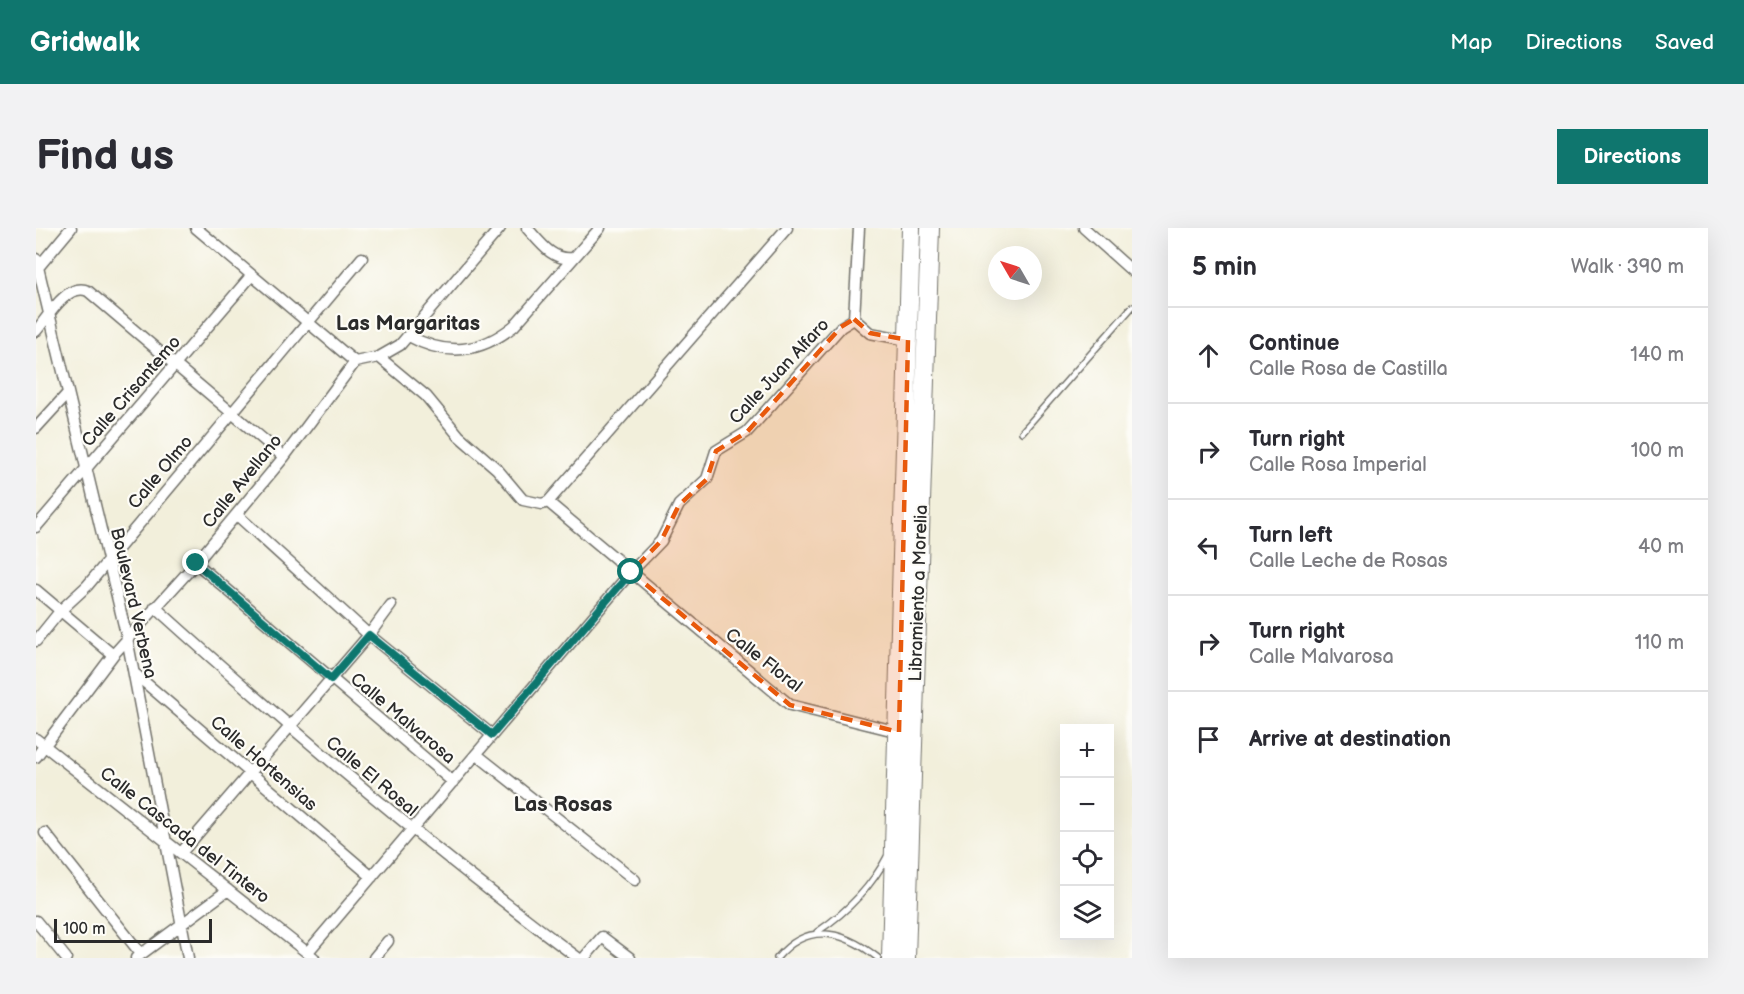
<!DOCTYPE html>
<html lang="en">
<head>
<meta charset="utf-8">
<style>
  body { margin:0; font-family:"Balsamiq Sans",sans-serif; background:#f2f2f3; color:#2b2b33 }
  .controls { position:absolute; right:18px; bottom:18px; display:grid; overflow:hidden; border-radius:0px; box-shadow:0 6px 24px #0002 }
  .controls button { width:54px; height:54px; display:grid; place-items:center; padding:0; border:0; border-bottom:2px solid #e1e1e2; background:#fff; color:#2b2b33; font:30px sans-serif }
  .compass { position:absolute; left:952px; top:18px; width:54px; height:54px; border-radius:50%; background:#fff; box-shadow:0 6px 24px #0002; rotate:309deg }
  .scale { position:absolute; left:18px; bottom:15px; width:158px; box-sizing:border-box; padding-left:6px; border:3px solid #2b2b2b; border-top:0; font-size:16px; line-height:21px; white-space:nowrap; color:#2b2b2b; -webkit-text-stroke:4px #fdfcf7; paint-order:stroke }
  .stop { position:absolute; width:18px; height:18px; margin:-14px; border:4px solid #0f766e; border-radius:50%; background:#fff }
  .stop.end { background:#0f766e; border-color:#fff; box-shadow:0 2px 6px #0008 }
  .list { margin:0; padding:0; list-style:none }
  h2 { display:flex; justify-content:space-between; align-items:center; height:78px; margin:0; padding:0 24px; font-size:26px }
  h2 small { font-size:20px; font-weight:400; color:#7c7c81 }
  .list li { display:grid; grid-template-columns:39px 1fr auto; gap:18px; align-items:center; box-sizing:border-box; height:96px; padding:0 24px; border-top:2px solid #e1e1e2 }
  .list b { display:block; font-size:22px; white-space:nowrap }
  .list p { margin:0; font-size:20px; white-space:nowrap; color:#7c7c81 }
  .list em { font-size:20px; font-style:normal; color:#7c7c81 }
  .icon { flex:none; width:33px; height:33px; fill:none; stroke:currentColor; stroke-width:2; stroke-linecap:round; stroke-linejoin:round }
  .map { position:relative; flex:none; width:1096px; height:730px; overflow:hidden; border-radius:0px }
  header { display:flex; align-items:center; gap:36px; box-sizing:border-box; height:84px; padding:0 30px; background:#0f766e; color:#fff }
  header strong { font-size:28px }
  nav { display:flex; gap:33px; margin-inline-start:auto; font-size:21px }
  .intro { display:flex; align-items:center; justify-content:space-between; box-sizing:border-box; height:144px; padding:0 36px }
  h1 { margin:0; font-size:42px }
  .button { padding:15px 27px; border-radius:0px; background:#0f766e; color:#fff; font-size:21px; font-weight:700 }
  main { display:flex; gap:36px; padding:0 36px }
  aside { flex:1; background:#fff; border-radius:0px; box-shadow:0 6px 24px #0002 }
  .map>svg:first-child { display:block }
</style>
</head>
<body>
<header>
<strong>Gridwalk</strong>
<nav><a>Map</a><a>Directions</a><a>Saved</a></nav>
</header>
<div class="intro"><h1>Find us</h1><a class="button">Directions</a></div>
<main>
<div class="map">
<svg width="1096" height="730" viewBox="0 0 1096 730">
  <rect width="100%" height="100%" fill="#fdfcf7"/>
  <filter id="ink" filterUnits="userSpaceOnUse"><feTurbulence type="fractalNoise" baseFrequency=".0167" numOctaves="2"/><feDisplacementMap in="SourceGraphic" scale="12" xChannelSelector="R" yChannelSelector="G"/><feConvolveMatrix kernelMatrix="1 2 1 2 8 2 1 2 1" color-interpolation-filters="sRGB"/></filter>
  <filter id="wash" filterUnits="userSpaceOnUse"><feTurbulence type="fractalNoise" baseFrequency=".008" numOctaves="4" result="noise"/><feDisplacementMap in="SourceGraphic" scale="24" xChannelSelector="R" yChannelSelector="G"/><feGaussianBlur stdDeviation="1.35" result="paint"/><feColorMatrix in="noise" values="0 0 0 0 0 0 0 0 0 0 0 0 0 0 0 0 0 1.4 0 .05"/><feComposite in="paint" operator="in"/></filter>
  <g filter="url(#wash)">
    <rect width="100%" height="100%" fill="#f2efdb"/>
  </g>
  <g filter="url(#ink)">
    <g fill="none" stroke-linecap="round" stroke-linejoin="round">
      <defs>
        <path id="lane" d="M986,204l110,-125
          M781,704c30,-20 54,-44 71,-77
          M741,730c31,-37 67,-27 101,0"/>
        <path id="street" d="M160,0l159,134
          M491,0c13,14 25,33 46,30
          M1048,0l48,43
          M0,31l91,379 61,320
          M0,42l35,-42
          M818,91l16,14 38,7
          M0,103c12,-14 31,-49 52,-40l196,166
          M373,108c38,21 71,17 105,-10l86,-98
          M343,129l47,39 33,40 38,33 26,31 19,4 6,-2 242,203 109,27
          M319,134l24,-5 21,-12 100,-117
          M0,200l32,-35
          M512,274l239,-274
          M201,287l132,120 123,100
          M0,299l215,-251
          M160,335l257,219
          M0,362l77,65
          M119,379c136,123 275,241 423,351
          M0,413l25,-31 26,-24 275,-328
          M98,445l238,204
          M0,511l278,219
          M440,526l159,126
          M0,529l77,-102 83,-92 88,-106 71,-95
          M9,605l96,121
          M145,625l188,-218 22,-30
          M0,693l30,37
          M271,725l324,-381 30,-31 18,-36 28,-26 9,-28 31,-19 94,-105 13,-8 5,-91
          M100,730l92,-68
          M338,730l14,-17
          M548,730l18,-21 28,21"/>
        <path id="highway" d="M855,730l20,-730
          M870,730l24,-730"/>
      </defs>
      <use href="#lane" stroke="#717069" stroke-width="8"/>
      <use href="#street" stroke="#717069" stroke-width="13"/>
      <use href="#highway" stroke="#717069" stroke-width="20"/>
      <use href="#lane" stroke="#fff" stroke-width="5"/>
      <use href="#street" stroke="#fff" stroke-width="10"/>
      <use href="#highway" stroke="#fff" stroke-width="18"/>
    </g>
  </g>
  <g fill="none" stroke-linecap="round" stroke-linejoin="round" filter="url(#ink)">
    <path stroke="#0f766e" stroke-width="8" d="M160,335l135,116 38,-44 123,100 139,-163"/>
  </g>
  <path fill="#e8590c" fill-opacity="0.2" stroke="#e8590c" stroke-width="4.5" stroke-dasharray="12 8" stroke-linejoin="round" d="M818,91l16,14 38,7 -9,392 -109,-27 -159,-133 30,-31 18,-36 28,-26 9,-28 31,-19 94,-105z"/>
  <g text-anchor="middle" stroke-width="4.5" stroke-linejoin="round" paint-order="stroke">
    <g font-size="18" fill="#2b2b2b" stroke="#fdfcf7">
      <text transform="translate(743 143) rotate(-47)" y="6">Calle Juan Alfaro</text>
      <text transform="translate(95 163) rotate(-49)" y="6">Calle Crisantemo</text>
      <text transform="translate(124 244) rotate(-50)" y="6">Calle Olmo</text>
      <text transform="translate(206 253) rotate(-51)" y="6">Calle Avellano</text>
      <text transform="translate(882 365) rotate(-88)" y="6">Libramiento a Morelia</text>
      <text transform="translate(98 375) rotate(77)" y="6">Boulevard Verbena</text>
      <text transform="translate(728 432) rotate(38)" y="6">Calle Floral</text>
      <text transform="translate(367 490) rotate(40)" y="6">Calle Malvarosa</text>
      <text transform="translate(228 535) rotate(41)" y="6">Calle Hortensias</text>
      <text transform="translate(336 548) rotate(40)" y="6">Calle El Rosal</text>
      <text transform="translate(149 607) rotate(38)" y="6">Calle Cascada del Tintero</text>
    </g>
    <g font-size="21" font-weight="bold" fill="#2b2b2b" stroke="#fdfcf7">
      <text x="372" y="102">Las Margaritas</text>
      <text x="527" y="583">Las Rosas</text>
    </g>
  </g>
</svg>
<div class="controls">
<button>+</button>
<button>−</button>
<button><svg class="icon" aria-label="locate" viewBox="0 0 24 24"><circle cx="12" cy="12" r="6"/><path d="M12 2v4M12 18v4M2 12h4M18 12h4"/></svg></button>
<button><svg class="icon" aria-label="layers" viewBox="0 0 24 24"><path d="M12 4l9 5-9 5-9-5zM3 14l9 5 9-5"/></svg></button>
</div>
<svg class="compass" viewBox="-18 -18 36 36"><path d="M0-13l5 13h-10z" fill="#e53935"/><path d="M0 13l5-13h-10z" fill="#7c7c81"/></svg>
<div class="scale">100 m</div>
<div class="stop" style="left:595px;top:344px"></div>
<div class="stop end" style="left:160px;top:335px"></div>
</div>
<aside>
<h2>5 min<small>Walk · 390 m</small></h2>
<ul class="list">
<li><svg class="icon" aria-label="ahead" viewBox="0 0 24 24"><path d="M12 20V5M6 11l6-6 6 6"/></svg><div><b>Continue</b><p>Calle Rosa de Castilla</p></div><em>140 m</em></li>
<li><svg class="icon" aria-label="right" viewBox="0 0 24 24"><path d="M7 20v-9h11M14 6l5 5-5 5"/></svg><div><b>Turn right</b><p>Calle Rosa Imperial</p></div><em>100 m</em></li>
<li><svg class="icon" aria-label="left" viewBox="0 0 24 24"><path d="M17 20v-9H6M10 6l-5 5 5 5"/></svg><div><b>Turn left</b><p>Calle Leche de Rosas</p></div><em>40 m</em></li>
<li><svg class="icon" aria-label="right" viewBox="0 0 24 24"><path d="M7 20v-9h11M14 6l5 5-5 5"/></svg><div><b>Turn right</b><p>Calle Malvarosa</p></div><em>110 m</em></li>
<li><svg class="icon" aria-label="arrive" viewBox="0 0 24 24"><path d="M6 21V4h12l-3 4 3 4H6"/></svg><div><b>Arrive at destination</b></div></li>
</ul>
</aside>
</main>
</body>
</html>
